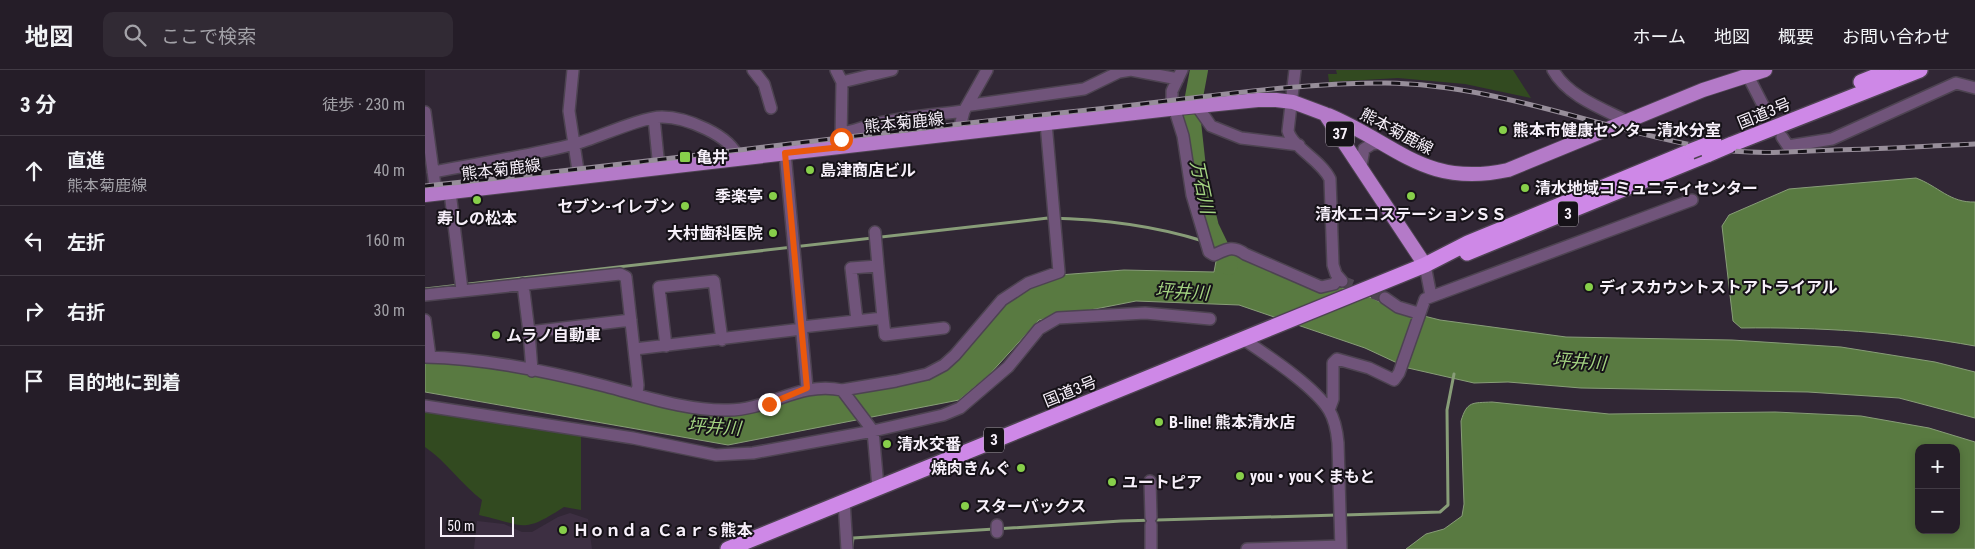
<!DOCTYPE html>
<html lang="ja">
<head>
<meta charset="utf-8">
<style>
  body { margin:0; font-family:"Roboto Condensed","Noto Sans JP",sans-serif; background:#312a34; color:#f1f3f6 }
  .controls { position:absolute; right:15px; bottom:15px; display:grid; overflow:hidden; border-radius:10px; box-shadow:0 2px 8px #0003 }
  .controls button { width:45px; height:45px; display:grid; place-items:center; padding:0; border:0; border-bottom:1px solid #423b45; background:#251d28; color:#f1f3f6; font:25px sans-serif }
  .scale { position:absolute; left:15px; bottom:12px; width:74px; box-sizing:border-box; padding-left:5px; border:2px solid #f7f0fa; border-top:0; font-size:14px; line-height:18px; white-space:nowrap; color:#f7f0fa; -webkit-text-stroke:4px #161218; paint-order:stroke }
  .stop { position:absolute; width:15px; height:15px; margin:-11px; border:4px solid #ea580c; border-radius:50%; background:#fff }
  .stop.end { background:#ea580c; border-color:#fff; box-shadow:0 1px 5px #0008 }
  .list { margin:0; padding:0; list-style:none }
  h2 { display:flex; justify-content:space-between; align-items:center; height:65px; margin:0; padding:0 20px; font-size:21px }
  h2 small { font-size:16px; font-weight:400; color:#a3a2a8 }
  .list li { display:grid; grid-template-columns:32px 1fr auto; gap:15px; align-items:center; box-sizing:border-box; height:70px; padding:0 20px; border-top:1px solid #423b45 }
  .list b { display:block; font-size:19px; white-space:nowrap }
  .list p { margin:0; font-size:16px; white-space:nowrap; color:#a3a2a8 }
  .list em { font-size:16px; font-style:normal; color:#a3a2a8 }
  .icon { flex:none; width:28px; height:28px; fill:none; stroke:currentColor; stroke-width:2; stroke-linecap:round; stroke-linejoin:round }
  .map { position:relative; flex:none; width:1550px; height:479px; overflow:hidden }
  header { display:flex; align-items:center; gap:30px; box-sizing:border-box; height:70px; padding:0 25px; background:#251d28; border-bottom:1px solid #423b45 }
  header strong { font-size:24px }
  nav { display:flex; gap:28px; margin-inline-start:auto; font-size:18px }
  .search { width:350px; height:45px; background:#312a34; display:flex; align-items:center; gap:12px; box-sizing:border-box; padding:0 18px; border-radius:10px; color:#a3a2a8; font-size:19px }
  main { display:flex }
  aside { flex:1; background:#251d28 }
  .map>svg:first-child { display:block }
</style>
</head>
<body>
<header>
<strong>地図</strong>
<div class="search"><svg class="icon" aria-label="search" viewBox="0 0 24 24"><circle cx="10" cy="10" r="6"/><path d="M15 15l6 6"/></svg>ここで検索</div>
<nav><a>ホーム</a><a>地図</a><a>概要</a><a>お問い合わせ</a></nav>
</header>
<main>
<aside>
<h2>3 分<small>徒歩 · 230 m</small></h2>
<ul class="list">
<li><svg class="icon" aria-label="ahead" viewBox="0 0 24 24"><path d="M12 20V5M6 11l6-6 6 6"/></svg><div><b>直進</b><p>熊本菊鹿線</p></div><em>40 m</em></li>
<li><svg class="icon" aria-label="left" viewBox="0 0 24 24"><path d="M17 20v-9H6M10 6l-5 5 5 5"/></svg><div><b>左折</b></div><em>160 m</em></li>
<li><svg class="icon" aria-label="right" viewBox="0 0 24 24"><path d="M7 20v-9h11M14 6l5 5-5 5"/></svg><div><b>右折</b></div><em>30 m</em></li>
<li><svg class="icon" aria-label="arrive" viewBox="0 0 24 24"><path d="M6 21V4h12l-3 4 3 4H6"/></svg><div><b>目的地に到着</b></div></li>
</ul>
</aside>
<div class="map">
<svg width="1550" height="479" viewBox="0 0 1550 479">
  <rect width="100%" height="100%" fill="#312735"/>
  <path fill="#3d2f42" d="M145,443l18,6 4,30h-118l3,-28 27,3 18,8h10l26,-15z"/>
  <path fill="#324a20" d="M911,0h177l18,28 -66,-14 -67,-6 -69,4 -1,-8h9z
    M0,340l105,14 23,7 28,3v76l-17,-3c-43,28 -39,18 -85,8l3,-15c-21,-16 -35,-38 -57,-53z"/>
  <path fill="#597a41" stroke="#889d78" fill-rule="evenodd" d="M1491,108c22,8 34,25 59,24v144c-77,-14 -156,-19 -234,-18l-8,-7 -11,-95 7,-11 60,-26z
    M810,182l86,39 19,-4 32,11 20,10 48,12 126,17 166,3 109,7 94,15 40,10v46l-76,-20 -91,-6 -227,-4 -73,-6 -34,1 -66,-15 -43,-20 -126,-43 -103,-4 -97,19 -50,55 -30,25 -231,45 -303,-53v-32h7l84,11 212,43 64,-17 136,-20 74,-72 28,-20 29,-10 65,-5 90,2 3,-16z
    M1067,332l117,12 166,-2 86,4 68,12 46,14v107h-569l20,-15 18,-5 18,-13 2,-12 -3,-83c6,-20 11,-18 31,-19zM1494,378h37v82h-37z"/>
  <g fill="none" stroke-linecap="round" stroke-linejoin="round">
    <path stroke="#889d78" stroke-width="3" d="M784,173l8,1
      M0,219l623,-71c53,1 104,7 155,23
      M919,445l96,-3 8,-7 -1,-95 7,-36
      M427,476l1,-8 268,-17 217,-6"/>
    <path stroke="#597a41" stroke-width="18" d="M774,0l-8,43 7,64 12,50 19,39"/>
    <path stroke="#4f4553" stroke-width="11" stroke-dasharray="11 5.5" stroke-linecap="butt" d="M1340,39l15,24
      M917,211l43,17"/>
    <defs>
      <path id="minor" d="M148,0l-4,41 10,66
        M328,0l11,14 7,24
        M411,0l6,12
        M757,0l-10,21v10l11,35 9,59 17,57 5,3c13,-6 19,-10 31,-1l76,33 13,-3 5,-6
        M870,0l-7,61c5,17 33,29 42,48l3,86 3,9 6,7
        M1128,0c14,26 50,39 76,52
        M1320,0l20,39
        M543,34l3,1 113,-16 35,-17 12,-2 47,9
        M772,36l14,20 30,12 58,7
        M0,42l11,81
        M229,48l5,50
        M416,63c11,-1 19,-5 30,-8 30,-8 62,-10 93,-14
        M533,64l6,-23 23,-41
        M1357,67l6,9 44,-7 124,-56 19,5
        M416,70l1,-58 50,-12
        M360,83l22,235
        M936,96l3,-17 8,-5 7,-1
        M8,102c47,-9 95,-16 142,-28 22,-6 66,-27 87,-27 23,0 69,18 76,41
        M25,122l12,98
        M1000,195l6,31
        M98,214l6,48 102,-12
        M0,225l195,-21 6,3 12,108 -1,9
        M960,228l13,9 20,6
        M458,248l2,17 59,-7
        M0,250l5,37
        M432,251l-6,-53 27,-2 -3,-34
        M377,257l81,-9 -5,-52
        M104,262l3,39
        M818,269c25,17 71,47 86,71 6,10 8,22 9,33l3,106
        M241,276l-7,-59 55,-6 8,59
        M210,279l167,-20
        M0,287c60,1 122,14 180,29 39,10 82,25 123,24 41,0 71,-29 114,-20l54,-9 31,-7 17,-9 11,-10 47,-55 26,-17 31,-11 -13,-149
        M417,320l31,41 5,56
        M0,336l208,32 83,17 37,-2 120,-22 70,-16 17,-7 48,-41 31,-38 19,-11 87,-5 65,6
        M904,340l4,-11v-36l4,-4 32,9 25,12 5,-7 26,-74 267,-99
        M725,411l1,36
        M419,431l3,48
        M572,455v7
        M726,455v24
        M822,479l94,-3"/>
      <path id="major" d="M903,45c69,29 97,73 180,55l195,-80 62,-20
        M0,125l753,-87 80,-8h18l17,2 32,12 100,151"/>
      <path id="highway" d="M1436,12l30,-12
        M1305,75l190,-75
        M1042,183l242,-99
        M303,479l697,-284 43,-22 223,-92"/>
    </defs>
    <use href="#minor" stroke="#4d4351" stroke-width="14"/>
    <use href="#major" stroke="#4d4351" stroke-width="16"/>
    <use href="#highway" stroke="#4d4351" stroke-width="18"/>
    <use href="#minor" stroke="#70547a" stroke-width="11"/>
    <use href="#major" stroke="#b47ac8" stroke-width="14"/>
    <use href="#highway" stroke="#ce88e7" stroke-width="15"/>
    <defs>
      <path id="rail" d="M0,116c221,-23 442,-53 663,-76 99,-10 198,-27 297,-27 111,1 216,47 323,65 41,7 84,4 126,2 47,-1 94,-4 141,-6"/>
    </defs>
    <use href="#rail" stroke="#978e9a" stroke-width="5"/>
    <use href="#rail" stroke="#161218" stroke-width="3" stroke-dasharray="9" stroke-linecap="butt"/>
    <defs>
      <path id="highway-bridge" d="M1266,81l23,-9
        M1284,84l21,-9"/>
    </defs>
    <use href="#highway-bridge" stroke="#4d4351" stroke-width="18" stroke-linecap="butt"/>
    <use href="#highway-bridge" stroke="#ce88e7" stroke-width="15"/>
  </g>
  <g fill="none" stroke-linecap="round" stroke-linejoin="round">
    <path stroke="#ea580c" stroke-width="6" d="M344,334l38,-16 -22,-235 57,-6 -1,-8"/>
  </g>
  <g fill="#87cf4a" stroke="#161218" stroke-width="2">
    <circle cx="1078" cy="60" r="5"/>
    <rect x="254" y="81" width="12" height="12" rx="2.5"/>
    <circle cx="385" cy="100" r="5"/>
    <circle cx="1100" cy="118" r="5"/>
    <circle cx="348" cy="126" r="5"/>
    <circle cx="986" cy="126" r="5"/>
    <circle cx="52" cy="130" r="5"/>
    <circle cx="260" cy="136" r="5"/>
    <circle cx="348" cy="163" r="5"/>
    <circle cx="1164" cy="217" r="5"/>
    <circle cx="71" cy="265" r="5"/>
    <circle cx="734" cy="352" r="5"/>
    <circle cx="462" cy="374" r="5"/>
    <circle cx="596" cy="398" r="5"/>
    <circle cx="815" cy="406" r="5"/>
    <circle cx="687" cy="412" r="5"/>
    <circle cx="540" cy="436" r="5"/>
    <circle cx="138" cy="460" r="5"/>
  </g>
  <g text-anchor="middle" stroke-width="4" stroke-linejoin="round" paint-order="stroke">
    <g fill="#161218" stroke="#b4adb6" stroke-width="1">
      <rect x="901" y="51.5" width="28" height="25" rx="4"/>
      <rect x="1133" y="131.5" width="20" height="25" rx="4"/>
      <rect x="559" y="357.5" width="20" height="25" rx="4"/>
    </g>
    <g font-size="15" font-weight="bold" fill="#f7f0fa">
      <text x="915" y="69">37</text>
      <text x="1143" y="149">3</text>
      <text x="569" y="375">3</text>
    </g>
    <g font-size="16" fill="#f7f0fa" stroke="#161218">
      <text transform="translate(1339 43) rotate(-22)" y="6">国道3号</text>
      <text transform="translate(479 52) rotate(-6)" y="6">熊本菊鹿線</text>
      <text transform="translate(972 61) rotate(28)" y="6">熊本菊鹿線</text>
      <text transform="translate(76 99) rotate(-7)" y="6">熊本菊鹿線</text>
      <text transform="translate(645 321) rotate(-22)" y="6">国道3号</text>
    </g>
    <g font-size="16" font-weight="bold" fill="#f7f0fa" stroke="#161218" text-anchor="start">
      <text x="1088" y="66">熊本市健康センター清水分室</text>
      <text x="271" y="93">亀井</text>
      <text x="395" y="106">島津商店ビル</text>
      <text x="1110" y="124">清水地域コミュニティセンター</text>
      <text x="338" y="132" text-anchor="end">季楽亭</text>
      <text x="250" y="142" text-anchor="end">セブン-イレブン</text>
      <text x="986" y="150" text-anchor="middle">清水エコステーションＳＳ</text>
      <text x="52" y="154" text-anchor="middle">寿しの松本</text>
      <text x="338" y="169" text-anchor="end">大村歯科医院</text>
      <text x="1174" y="223">ディスカウントストアトライアル</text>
      <text x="81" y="271">ムラノ自動車</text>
      <text x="744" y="358">B-line! 熊本清水店</text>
      <text x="472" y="380">清水交番</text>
      <text x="586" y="404" text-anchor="end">焼肉きんぐ</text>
      <text x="825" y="412">you・youくまもと</text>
      <text x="697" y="418">ユートピア</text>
      <text x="550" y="442">スターバックス</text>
      <text x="148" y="466">Ｈｏｎｄａ Ｃａｒｓ熊本</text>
    </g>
    <g font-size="18" font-style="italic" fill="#a4d482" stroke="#161218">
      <text transform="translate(777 117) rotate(78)" y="6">万石川</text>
      <text transform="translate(757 222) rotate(3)" y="6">坪井川</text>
      <text transform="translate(1154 292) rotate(4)" y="6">坪井川</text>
      <text transform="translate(289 357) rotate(4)" y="6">坪井川</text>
    </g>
  </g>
</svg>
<div class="controls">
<button>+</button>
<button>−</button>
</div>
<div class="scale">50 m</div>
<div class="stop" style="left:416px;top:69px"></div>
<div class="stop end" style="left:344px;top:334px"></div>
</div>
</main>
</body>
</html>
